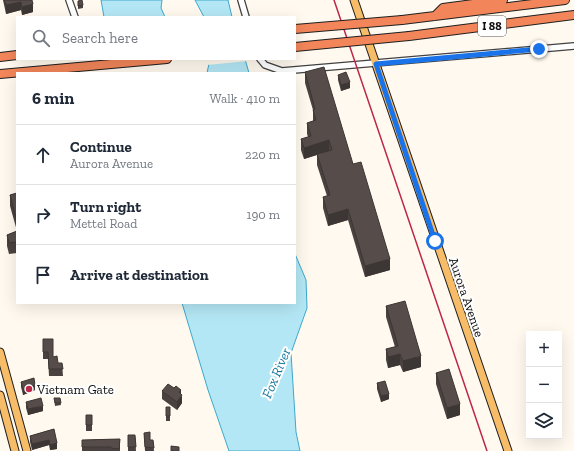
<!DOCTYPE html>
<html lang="en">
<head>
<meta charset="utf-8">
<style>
  body { margin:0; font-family:"Zilla Slab",serif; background:#f2f2f3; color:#1f2937 }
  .controls { position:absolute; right:12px; bottom:12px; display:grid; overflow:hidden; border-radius:0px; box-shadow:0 4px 16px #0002 }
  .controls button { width:36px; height:36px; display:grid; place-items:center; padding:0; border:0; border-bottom:1px solid #e0e1e3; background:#fff; color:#1f2937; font:20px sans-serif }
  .stop { position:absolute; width:12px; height:12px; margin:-9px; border:3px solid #1a73e8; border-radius:50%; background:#fff }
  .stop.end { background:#1a73e8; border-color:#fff; box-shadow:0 1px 4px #0008 }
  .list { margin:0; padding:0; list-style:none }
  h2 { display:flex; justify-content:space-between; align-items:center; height:52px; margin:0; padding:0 16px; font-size:17px }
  h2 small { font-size:13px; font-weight:400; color:#747a83 }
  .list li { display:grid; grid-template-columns:26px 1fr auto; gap:12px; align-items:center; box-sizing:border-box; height:60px; padding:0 16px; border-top:1px solid #e0e1e3 }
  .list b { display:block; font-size:15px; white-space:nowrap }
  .list p { margin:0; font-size:13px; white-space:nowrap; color:#747a83 }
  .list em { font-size:13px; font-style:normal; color:#747a83 }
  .icon { flex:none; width:22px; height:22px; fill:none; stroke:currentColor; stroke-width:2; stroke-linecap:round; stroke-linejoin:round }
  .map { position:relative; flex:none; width:574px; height:451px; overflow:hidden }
  .search { position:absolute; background:#fff; box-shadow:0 4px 16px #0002; left:16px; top:16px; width:280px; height:44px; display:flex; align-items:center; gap:10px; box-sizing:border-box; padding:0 14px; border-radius:0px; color:#747a83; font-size:15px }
  .panel { position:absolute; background:#fff; box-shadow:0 4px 16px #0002; left:16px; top:72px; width:280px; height:232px; border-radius:0px }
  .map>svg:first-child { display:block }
</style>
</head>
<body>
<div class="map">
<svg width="574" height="451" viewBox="0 0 574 451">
  <rect width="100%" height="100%" fill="#fff9ef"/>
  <path fill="#b4e7f5" stroke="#3ca9cb" d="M101,0h61l-1,8 4,9h-61z
    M195,0h33l4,17h-28z
    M210,59h35l4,14h-42z
    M295,254l11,26 1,28 -16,45 5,79 4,19h-71l-21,-61 -26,-87h113z"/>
  <path fill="#fff9ef" d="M112,59h63l2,9 -62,5z
    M208,59h39l1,2 -41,4z"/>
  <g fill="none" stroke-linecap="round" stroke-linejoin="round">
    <defs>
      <path id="minor" d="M69,0l6,17
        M241,0l5,17
        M260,59l5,6 17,6 292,-25"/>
      <path id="major" d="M354,0l154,451
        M0,352l27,99
        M0,395l15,56"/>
      <path id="highway" d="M435,16l8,-8 60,-8
        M402,20l163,-20
        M409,36l165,-21
        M0,57l17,-2
        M0,74l167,-15"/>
    </defs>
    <use href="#minor" stroke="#414141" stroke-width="8"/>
    <use href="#major" stroke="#1f1f1f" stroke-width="9"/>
    <use href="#highway" stroke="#1f1f1f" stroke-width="10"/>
    <use href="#minor" stroke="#fff" stroke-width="5.5"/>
    <use href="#major" stroke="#f6bc67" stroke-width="7"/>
    <use href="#highway" stroke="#f2865a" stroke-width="8"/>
    <path stroke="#bc2847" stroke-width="1.5" d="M334,0l153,451"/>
    <defs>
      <path id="highway-bridge" d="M295,29l107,-9
        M295,47l114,-11"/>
    </defs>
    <use href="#highway-bridge" stroke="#1f1f1f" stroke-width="10" stroke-linecap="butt"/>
    <use href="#highway-bridge" stroke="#f2865a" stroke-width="8"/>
  </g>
  <path fill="#4a4240" d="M3,0h29l1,12 -11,3 -1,-5 -15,4z
    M78,1l5,4v3l-5,1z
    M305,72l48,92 37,106 -25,7 -17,-57 -20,6 -5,-18v-11l4,-1 -10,-31v-10l-13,4 -3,-9v-11l7,-2 -1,-3v-11l6,-2v-11l-8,-27z
    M338,75l12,13 -9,3 -3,-11z
    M17,193v60l-8,1 -2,-8v-11l10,-4 -7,-25v-11z
    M386,306l35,61 -18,5 -3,-7 -12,3 -2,-8v-11l9,-2 -9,-30z
    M43,339l10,18 5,6h4l1,13h-14l-1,-17h-5z
    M436,373l24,42 -13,4 -11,-35z
    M21,382l14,8 -12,5 -2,-8z
    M377,383l12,16 -8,3 -4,-13z
    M162,391l20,12 -5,7 -15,-11z
    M54,398h6l1,7 -6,1z
    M26,402l17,9 -15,4 -2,-7z
    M166,407h4v14h-4z
    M86,415h6v16h-6z
    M54,429l3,20 -7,1 -1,-5 -17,5 -2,-8v-6z
    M144,433l6,7h3l1,11h-9z
    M128,435h7l1,16h-8z
    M120,439v12h-38v-11z"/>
  <path fill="#3c3634" d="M21,2v8l-15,4v-9z
    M33,4v8l-11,3v-8z
    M350,82v6l-9,3v-6z
    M329,140v11l-25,8v-11z
    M348,209v11l-20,6v-11z
    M390,259v11l-25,7v-11z
    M400,354v11l-12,3v-11z
    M421,356v11l-18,5v-11z
    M35,385v5l-12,5v-6z
    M181,390v7l1,-2v8l-5,7v-8l2,-10z
    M389,394v5l-8,3v-6z
    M460,404v11l-13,4v-11z
    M43,406v5l-15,4v-6z
    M49,440v5l-17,5v-6z
    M57,443v6l-7,1v-5z"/>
  <path fill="#564d4a" stroke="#3c3634" d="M4,0h28l1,4 -11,3 -1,-5 -15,3z
    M82,0l1,5 -5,1v-5z
    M324,67l29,97 8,-2 29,97 -25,7 -17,-57 -20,6 -5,-18 7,-2 -13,-41 15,-4 -3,-10 -25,8 -3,-9 10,-3 -4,-13 9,-3 -3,-10 2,-1 -10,-37z
    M346,72l4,10 -9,3 -3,-10z
    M17,193v29l-7,-27z
    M17,231v11l-8,1 -2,-8z
    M405,301l16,55 -18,5 -3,-7 -12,3 -2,-8 12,-3 -12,-40z
    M43,339h10v18l4,-1 1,7h4l1,6h-14l-1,-17h-5z
    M449,369l11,35 -13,4 -11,-35z
    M34,378l1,7 -12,4 -2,-7z
    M385,381l4,13 -8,2 -4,-13z
    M168,384l6,4 2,-2 5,4 -2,2 3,3 -5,7 -15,-11z
    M41,398l2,8 -15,3 -2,-7z
    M54,398h6l1,5h-6z
    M166,407h4v9h-4z
    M86,415h6v10h-6z
    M54,429l3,14 -7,2 -1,-5 -17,4 -2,-8z
    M150,432v8h3l1,8 -9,-1 -1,-14z
    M128,435h7l1,12h-8z
    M120,439l-1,10 -8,-1v-1h-29v-7z
    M171,446l8,1v4h-8z"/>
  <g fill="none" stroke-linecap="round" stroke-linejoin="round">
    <path stroke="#1a73e8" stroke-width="5" d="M435,241l-59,-177 163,-15"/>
  </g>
  <circle fill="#bc2847" stroke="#fff" stroke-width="1.5" cx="29" cy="389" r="4"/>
  <g text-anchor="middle" stroke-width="4" stroke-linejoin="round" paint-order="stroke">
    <rect fill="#fff" stroke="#565656" stroke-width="1" x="478" y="16" width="28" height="20" rx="3"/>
    <g font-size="12" font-weight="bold" fill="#0e0e0e">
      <text x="492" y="30">I 88</text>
    </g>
    <g font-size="13" fill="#0e0e0e" stroke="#fff">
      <text transform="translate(467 297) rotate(71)" y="5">Aurora Avenue</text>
    </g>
    <g font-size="13" fill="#0e0e0e" stroke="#fff" text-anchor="start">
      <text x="37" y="394">Vietnam Gate</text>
    </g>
    <g font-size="14" font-style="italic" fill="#19799e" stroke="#fff">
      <text transform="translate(276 373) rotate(-67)" y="5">Fox River</text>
    </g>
  </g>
</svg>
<div class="controls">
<button>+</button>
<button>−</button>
<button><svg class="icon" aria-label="layers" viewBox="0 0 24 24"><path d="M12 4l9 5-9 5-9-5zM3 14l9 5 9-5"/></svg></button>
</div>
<div class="stop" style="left:435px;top:241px"></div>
<div class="stop end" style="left:539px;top:49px"></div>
<div class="search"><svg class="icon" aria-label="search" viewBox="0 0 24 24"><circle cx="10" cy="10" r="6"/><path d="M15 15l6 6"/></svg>Search here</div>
<section class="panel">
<h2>6 min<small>Walk · 410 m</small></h2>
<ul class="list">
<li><svg class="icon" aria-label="ahead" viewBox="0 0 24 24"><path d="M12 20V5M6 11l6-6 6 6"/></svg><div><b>Continue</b><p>Aurora Avenue</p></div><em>220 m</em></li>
<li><svg class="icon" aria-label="right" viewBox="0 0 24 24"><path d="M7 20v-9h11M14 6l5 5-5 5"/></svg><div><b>Turn right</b><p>Mettel Road</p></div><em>190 m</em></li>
<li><svg class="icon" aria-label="arrive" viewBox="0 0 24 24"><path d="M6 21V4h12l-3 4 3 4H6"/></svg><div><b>Arrive at destination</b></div></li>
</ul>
</section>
</div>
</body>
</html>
